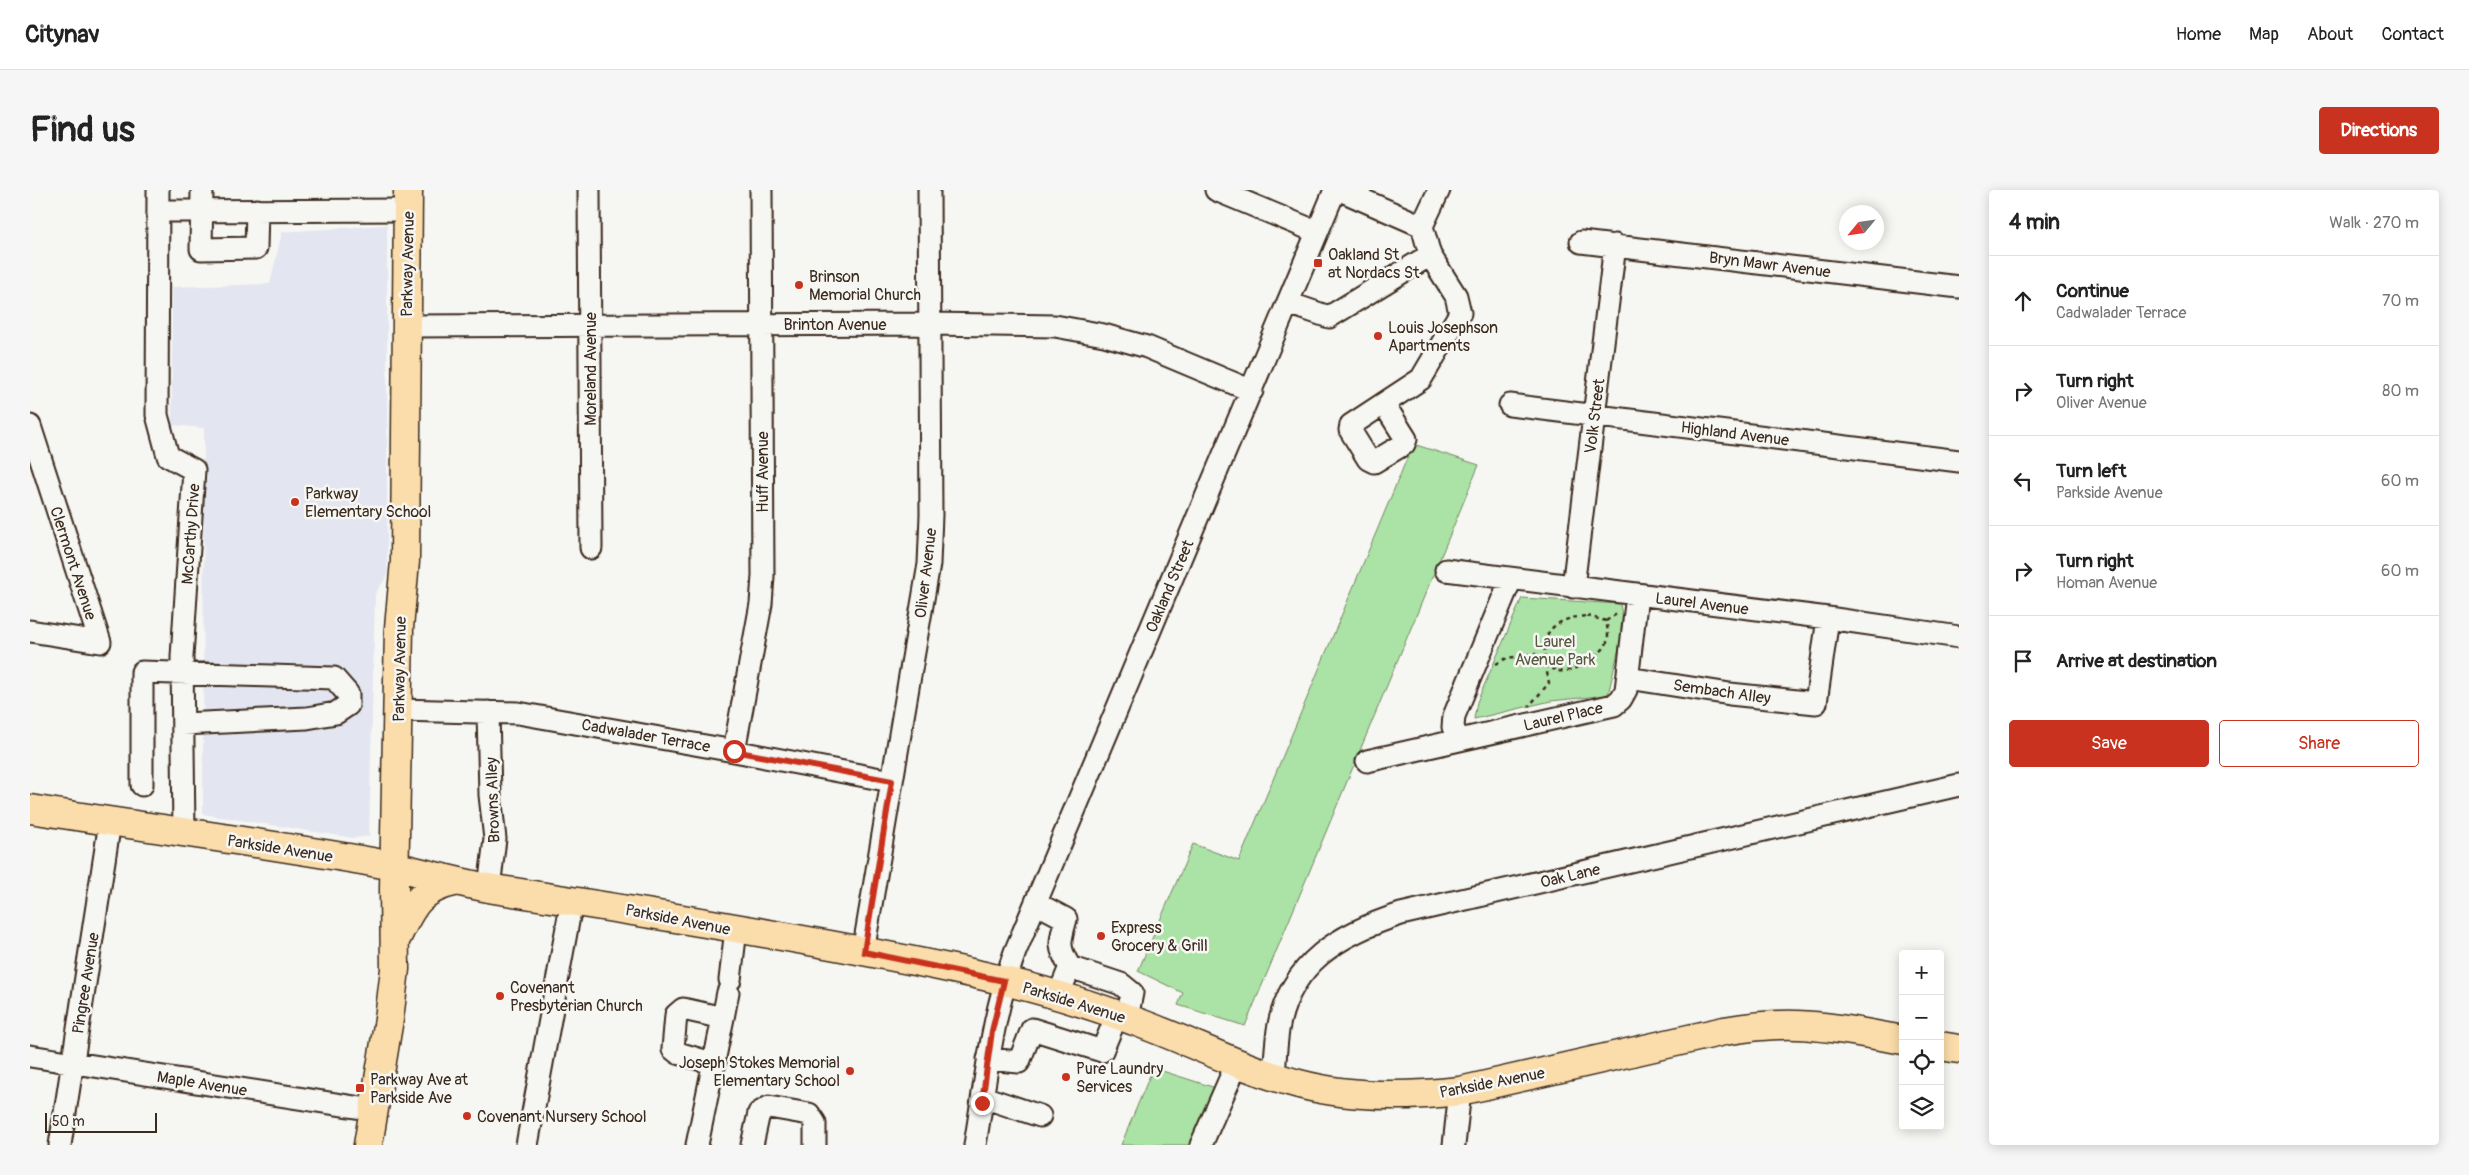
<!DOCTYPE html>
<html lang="en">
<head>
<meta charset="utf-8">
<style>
  body { margin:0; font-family:Pangolin,sans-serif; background:#f6f6f6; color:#222 }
  .controls { position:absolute; right:15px; bottom:15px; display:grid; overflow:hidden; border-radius:5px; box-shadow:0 2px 12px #0003 }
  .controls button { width:45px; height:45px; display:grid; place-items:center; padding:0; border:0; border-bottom:1px solid #e0e0e0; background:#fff; color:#222; font:25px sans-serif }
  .compass { position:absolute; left:1809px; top:15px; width:45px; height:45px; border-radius:50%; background:#fff; box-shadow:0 2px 12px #0003; rotate:241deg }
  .scale { position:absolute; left:15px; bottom:12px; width:112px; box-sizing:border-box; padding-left:5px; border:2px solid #3b2a1e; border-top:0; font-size:14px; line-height:18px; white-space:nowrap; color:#3b2a1e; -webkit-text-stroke:4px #f6f6f2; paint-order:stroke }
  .stop { position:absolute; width:15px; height:15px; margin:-11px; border:4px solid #c8321e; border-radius:50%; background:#fff }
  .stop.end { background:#c8321e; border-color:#fff; box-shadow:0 1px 5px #0008 }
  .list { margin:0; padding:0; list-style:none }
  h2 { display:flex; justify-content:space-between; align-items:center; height:65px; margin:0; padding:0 20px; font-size:21px }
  h2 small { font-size:16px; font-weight:400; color:#767676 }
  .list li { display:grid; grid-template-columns:32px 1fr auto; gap:15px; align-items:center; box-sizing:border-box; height:90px; padding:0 20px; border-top:1px solid #e0e0e0 }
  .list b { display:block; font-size:19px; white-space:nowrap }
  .list p { margin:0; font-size:16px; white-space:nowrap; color:#767676 }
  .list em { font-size:16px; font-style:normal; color:#767676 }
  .actions { display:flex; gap:10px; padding:15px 20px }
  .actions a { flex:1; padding:11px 0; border:1px solid #c8321e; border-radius:5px; text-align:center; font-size:18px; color:#c8321e }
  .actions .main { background:#c8321e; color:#fff }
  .icon { flex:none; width:28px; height:28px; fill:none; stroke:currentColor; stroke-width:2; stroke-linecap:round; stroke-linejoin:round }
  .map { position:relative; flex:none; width:1929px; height:955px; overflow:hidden; border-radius:5px }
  header { display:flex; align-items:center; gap:30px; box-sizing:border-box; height:70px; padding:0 25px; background:#fff; border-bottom:1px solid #e0e0e0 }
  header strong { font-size:24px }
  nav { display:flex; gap:28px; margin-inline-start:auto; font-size:18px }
  .intro { display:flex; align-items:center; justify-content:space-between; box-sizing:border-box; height:120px; padding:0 30px }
  h1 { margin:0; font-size:35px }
  .button { padding:12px 22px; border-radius:5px; background:#c8321e; color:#fff; font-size:18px; font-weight:700 }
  main { display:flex; gap:30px; padding:0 30px }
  aside { flex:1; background:#fff; border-radius:5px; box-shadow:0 2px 12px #0003 }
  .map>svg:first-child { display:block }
</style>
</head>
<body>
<header>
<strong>Citynav</strong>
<nav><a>Home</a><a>Map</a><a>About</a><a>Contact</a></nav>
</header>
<div class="intro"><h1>Find us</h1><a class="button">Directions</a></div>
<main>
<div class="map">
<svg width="1929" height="955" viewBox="0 0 1929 955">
  <rect width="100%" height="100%" fill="#f6f6f2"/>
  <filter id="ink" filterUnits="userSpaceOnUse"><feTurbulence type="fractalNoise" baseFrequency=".02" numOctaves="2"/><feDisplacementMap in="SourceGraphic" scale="10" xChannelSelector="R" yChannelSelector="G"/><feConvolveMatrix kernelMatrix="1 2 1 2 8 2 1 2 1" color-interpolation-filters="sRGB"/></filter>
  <g filter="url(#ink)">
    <path fill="#e3e5f1" d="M357,35v351l-12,18 -6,242 -15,2 -151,-24 1,-386 -32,-3v-138l98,-3 12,-52z"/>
    <path fill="#abe2a6" stroke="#738662" d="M1383,254l66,21 -234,561 -67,-21 5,-12 -45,-22 55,-127 46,17z
      M1492,408l98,6 4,22 -16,69 -57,6 -77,18 3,-17z
      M1123,878l66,21 -23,56h-75z"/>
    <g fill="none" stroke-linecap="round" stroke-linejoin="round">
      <defs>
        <path id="minor" d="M128,0l-1,225 11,41 26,14 -12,187 2,177
          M172,0l-1,59 55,-1 1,-38
          M559,0l2,358
          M1186,0l101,42
          M1310,0l82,36
          M128,21l250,-1
          M1551,52l378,45
          M1258,113l41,14 101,-62
          M376,136l524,-2 125,2 49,9 43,12 105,44
          M1354,214l22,35 -2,5 -30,18 -6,-3 -18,-29 1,-5 70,-46 39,-66 -4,-17 -26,-41 -8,-29 17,-36
          M1480,215l449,56
          M0,236l70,216 -70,-11
          M1416,380l382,48 131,19
          M1543,397l42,-342
          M1598,488l102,16 86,9 12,-85
          M368,520l120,3 216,38 157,30
          M458,522l2,83 5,44 -6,49
          M1428,550l-5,-13 1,-11 57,-137
          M704,561l27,-147 2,-28 -2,-386
          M1337,571l247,-56 7,-6 5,-9 11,-95
          M112,595v-113l192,6 14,16v11l-12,8 -29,5 -124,6
          M1006,713l30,16c-6,22 -9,27 4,48l-12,29
          M833,762l66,-388 2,-49 -2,-325
          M1040,777l51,17 11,9 -5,25
          M700,790l6,-51
          M693,828l5,-26
          M0,866l344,54
          M958,869l31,3 13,-33 70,22 15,-36
          M1244,886c1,-15 2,-31 4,-46 11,-67 63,-97 123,-116l558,-129
          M953,907l57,19
          M30,955l50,-323
          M497,955l45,-245
          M667,955l26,-127 -40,-9 -7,6 -3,34 5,4 37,11
          M722,955l7,-32 10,-6 40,7 6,9v22
          M945,955c11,-67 17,-129 40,-193l320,-762
          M1171,955l36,-82
          M1424,955l6,-54"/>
        <path id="major" d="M0,619c114,18 228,33 342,53 41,7 81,20 122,27 155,24 310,49 464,81 59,13 119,29 176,51 56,20 108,48 165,63 52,14 108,13 161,7l264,-60c24,-4 48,-7 73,-6 35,1 71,9 106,15
          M367,747c14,-29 22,-48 57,-55
          M1910,856l19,3
          M338,955l21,-126 6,-50 -1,-80 5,-261 6,-67 3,-371"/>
      </defs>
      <use href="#minor" stroke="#3b2a1e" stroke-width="25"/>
      <use href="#major" stroke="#3b2a1e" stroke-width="31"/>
      <path stroke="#3b2a1e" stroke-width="2.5" stroke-dasharray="4 4" stroke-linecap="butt" d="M1557,426l19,5c2,9 4,19 -2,27 -9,11 -35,28 -49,22 -3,-1 -7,-6 -10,-8 0,-7 -2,-18 1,-24 6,-17 26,-21 41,-22z
        M1576,431l12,-8
        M1466,474l11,-6 28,-4 10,8 4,21 -20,23"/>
      <use href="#minor" stroke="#f6f6f2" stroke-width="21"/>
      <use href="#major" stroke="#fbddab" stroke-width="28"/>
    </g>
  </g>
  <g fill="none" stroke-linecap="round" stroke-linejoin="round" filter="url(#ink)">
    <path stroke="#c8321e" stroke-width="6" d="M704,561l158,30 -28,171 140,29 -12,50 -10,72"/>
  </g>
  <g fill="#c8321e" stroke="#f6f6f2" stroke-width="2">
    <rect x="1283" y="68" width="10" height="10" rx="2.5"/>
    <circle cx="769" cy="95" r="5"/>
    <circle cx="1348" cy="146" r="5"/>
    <circle cx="265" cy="312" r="5"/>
    <circle cx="1071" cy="746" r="5"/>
    <circle cx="470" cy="806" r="5"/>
    <circle cx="820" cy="881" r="5"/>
    <circle cx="1036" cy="887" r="5"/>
    <rect x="325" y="893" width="10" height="10" rx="2.5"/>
    <circle cx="437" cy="926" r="5"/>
  </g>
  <g text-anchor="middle" stroke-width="5" stroke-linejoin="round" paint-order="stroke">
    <g font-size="16" fill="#3b2a1e" stroke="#f6f6f2" text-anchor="start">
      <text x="1298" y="70">Oakland St<tspan x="1298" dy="18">at Nordacs St</tspan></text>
      <text x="779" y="92">Brinson<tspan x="779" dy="18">Memorial Church</tspan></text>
      <text x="1358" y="143">Louis Josephson<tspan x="1358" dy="18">Apartments</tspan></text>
      <text x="275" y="309">Parkway<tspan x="275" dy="18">Elementary School</tspan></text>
      <text x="1081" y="743">Express<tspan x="1081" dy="18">Grocery &amp; Grill</tspan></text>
      <text x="480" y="803">Covenant<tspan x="480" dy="18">Presbyterian Church</tspan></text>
      <text x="810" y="878" text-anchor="end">Joseph Stokes Memorial<tspan x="810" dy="18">Elementary School</tspan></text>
      <text x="1046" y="884">Pure Laundry<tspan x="1046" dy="18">Services</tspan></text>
      <text x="340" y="895">Parkway Ave at<tspan x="340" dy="18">Parkside Ave</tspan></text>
      <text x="447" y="932">Covenant Nursery School</text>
    </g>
    <g font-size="16" fill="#3b2a1e" stroke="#f6f6f2">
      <text transform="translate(377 74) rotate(-89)" y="6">Parkway Avenue</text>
      <text transform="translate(1740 74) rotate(7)" y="6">Bryn Mawr Avenue</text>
      <text x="805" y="140">Brinton Avenue</text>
      <text transform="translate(560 179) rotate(-90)" y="6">Moreland Avenue</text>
      <text transform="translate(1564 226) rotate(-83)" y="6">Volk Street</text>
      <text transform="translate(1705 243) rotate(7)" y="6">Highland Avenue</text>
      <text transform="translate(732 282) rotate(-90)" y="6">Huff Avenue</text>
      <text transform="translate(160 344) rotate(-86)" y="6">McCarthy Drive</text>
      <text transform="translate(44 373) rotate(72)" y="6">Clermont Avenue</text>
      <text transform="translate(895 383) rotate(-83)" y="6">Oliver Avenue</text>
      <text transform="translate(1139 396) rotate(-67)" y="6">Oakland Street</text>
      <text transform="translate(1672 413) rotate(7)" y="6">Laurel Avenue</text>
      <text transform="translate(369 479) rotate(-89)" y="6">Parkway Avenue</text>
      <text transform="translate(1692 501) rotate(8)" y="6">Sembach Alley</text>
      <text transform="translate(1533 526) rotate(-13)" y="6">Laurel Place</text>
      <text transform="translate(616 545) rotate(10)" y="6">Cadwalader Terrace</text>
      <text transform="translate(462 610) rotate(-92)" y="6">Browns Alley</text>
      <text transform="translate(250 658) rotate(9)" y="6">Parkside Avenue</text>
      <text transform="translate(1540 685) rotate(-13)" y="6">Oak Lane</text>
      <text transform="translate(648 729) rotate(11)" y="6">Parkside Avenue</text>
      <text transform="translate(55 793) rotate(-81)" y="6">Pingree Avenue</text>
      <text transform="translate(1044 812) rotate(17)" y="6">Parkside Avenue</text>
      <text transform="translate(1462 892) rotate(-11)" y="6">Parkside Avenue</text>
      <text transform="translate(172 893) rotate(9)" y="6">Maple Avenue</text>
    </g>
    <g font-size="16" fill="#575840" stroke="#f6f6f2">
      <text x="1525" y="457">Laurel<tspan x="1525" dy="18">Avenue Park</tspan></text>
    </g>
  </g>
</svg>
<div class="controls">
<button>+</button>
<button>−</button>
<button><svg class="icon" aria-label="locate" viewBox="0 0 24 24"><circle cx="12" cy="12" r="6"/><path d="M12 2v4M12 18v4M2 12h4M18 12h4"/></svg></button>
<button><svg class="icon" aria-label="layers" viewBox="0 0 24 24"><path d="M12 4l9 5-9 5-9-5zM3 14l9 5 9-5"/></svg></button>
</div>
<svg class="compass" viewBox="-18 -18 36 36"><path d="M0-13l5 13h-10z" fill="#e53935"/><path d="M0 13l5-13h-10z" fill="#767676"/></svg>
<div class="scale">50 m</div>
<div class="stop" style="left:704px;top:561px"></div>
<div class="stop end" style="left:952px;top:913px"></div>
</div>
<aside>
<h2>4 min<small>Walk · 270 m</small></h2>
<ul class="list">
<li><svg class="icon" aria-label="ahead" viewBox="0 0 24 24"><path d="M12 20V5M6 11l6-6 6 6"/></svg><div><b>Continue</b><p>Cadwalader Terrace</p></div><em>70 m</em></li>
<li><svg class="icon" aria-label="right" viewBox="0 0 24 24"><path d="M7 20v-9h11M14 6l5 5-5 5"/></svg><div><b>Turn right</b><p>Oliver Avenue</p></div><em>80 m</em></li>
<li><svg class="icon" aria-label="left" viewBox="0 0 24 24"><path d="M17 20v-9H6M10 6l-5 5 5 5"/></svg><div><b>Turn left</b><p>Parkside Avenue</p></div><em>60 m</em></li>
<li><svg class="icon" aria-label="right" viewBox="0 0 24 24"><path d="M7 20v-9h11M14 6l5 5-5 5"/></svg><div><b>Turn right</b><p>Homan Avenue</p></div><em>60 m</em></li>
<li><svg class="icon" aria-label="arrive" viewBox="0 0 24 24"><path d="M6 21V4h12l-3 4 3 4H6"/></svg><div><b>Arrive at destination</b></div></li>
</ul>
<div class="actions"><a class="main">Save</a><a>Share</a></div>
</aside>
</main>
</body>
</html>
